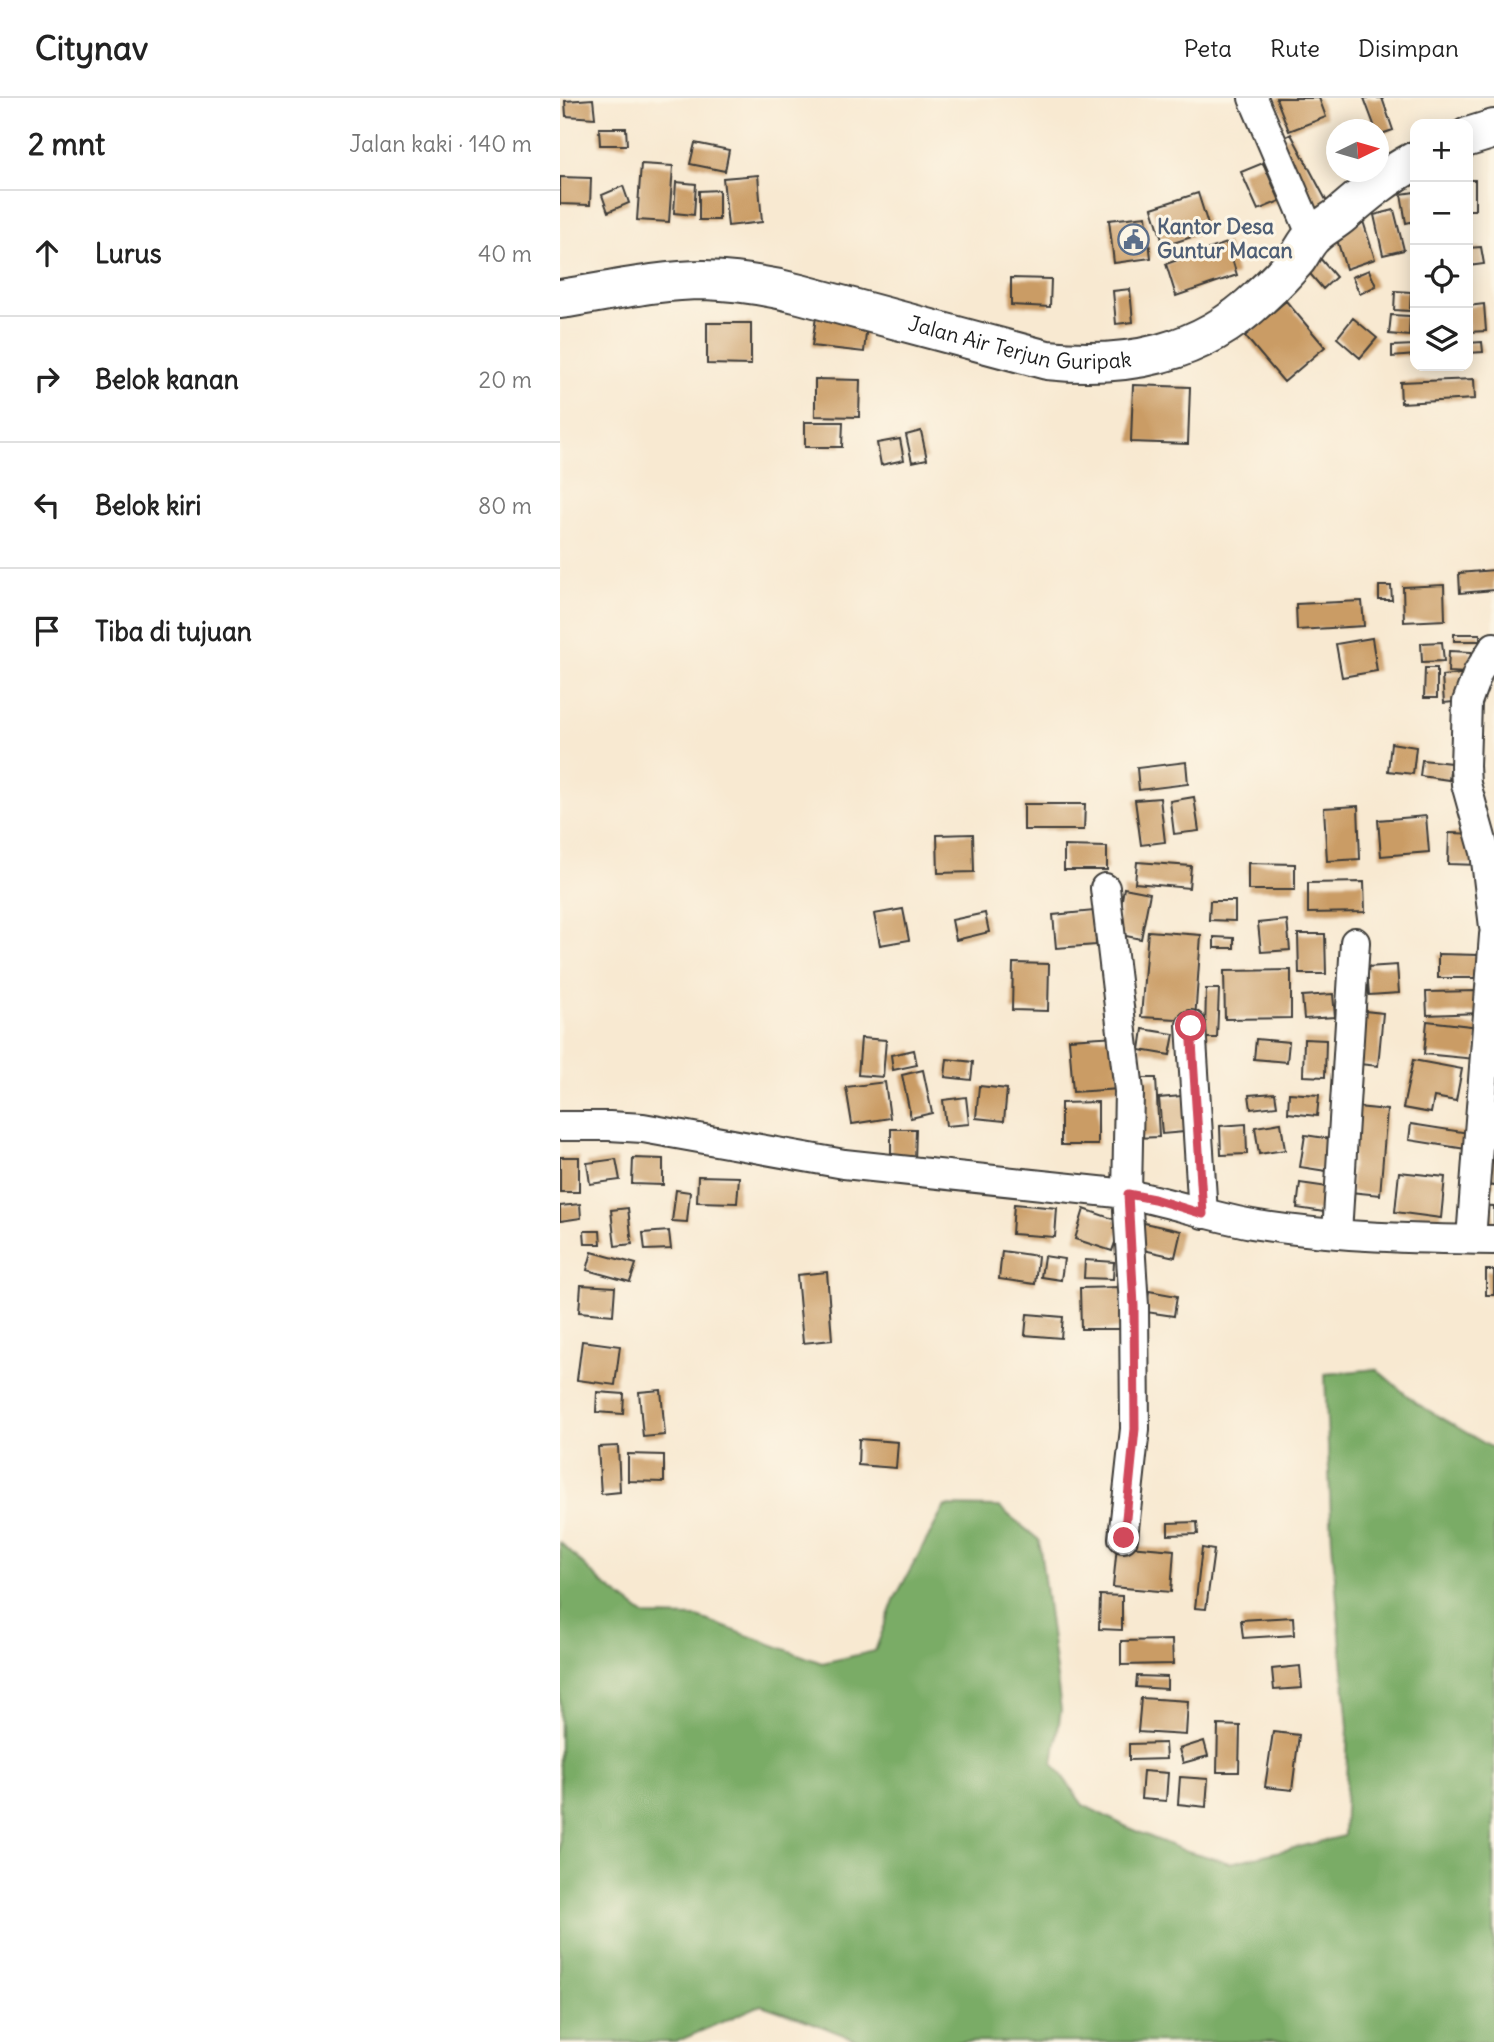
<!DOCTYPE html>
<html lang="id">
<head>
<meta charset="utf-8">
<style>
  body { margin:0; font-family:Delius,sans-serif; background:#f6f6f6; color:#222 }
  .controls { position:absolute; right:21px; top:21px; display:grid; overflow:hidden; border-radius:14px; box-shadow:0 4px 18px #0003 }
  .controls button { width:63px; height:63px; display:grid; place-items:center; padding:0; border:0; border-bottom:2px solid #e0e0e0; background:#fff; color:#222; font:35px sans-serif }
  .compass { position:absolute; left:766px; top:21px; width:63px; height:63px; border-radius:50%; background:#fff; box-shadow:0 4px 18px #0003; rotate:85deg }
  .stop { position:absolute; width:21px; height:21px; margin:-16px; border:5px solid #d1495b; border-radius:50%; background:#fff }
  .stop.end { background:#d1495b; border-color:#fff; box-shadow:0 2px 7px #0008 }
  .list { margin:0; padding:0; list-style:none }
  h2 { display:flex; justify-content:space-between; align-items:center; height:91px; margin:0; padding:0 28px; font-size:30px }
  h2 small { font-size:23px; font-weight:400; color:#767676 }
  .list li { display:grid; grid-template-columns:46px 1fr auto; gap:21px; align-items:center; box-sizing:border-box; height:126px; padding:0 28px; border-top:2px solid #e0e0e0 }
  .list b { display:block; font-size:26px; white-space:nowrap }
  .list em { font-size:23px; font-style:normal; color:#767676 }
  .icon { flex:none; width:38px; height:38px; fill:none; stroke:currentColor; stroke-width:2; stroke-linecap:round; stroke-linejoin:round }
  .map { position:relative; flex:none; width:934px; height:1944px; overflow:hidden }
  header { display:flex; align-items:center; gap:42px; box-sizing:border-box; height:98px; padding:0 35px; background:#fff; border-bottom:2px solid #e0e0e0 }
  header strong { font-size:33px }
  nav { display:flex; gap:38px; margin-inline-start:auto; font-size:24px }
  main { display:flex }
  aside { flex:1; background:#fff }
  .map>svg:first-child { display:block }
</style>
</head>
<body>
<header>
<strong>Citynav</strong>
<nav><a>Peta</a><a>Rute</a><a>Disimpan</a></nav>
</header>
<main>
<aside>
<h2>2 mnt<small>Jalan kaki · 140 m</small></h2>
<ul class="list">
<li><svg class="icon" aria-label="ahead" viewBox="0 0 24 24"><path d="M12 20V5M6 11l6-6 6 6"/></svg><div><b>Lurus</b></div><em>40 m</em></li>
<li><svg class="icon" aria-label="right" viewBox="0 0 24 24"><path d="M7 20v-9h11M14 6l5 5-5 5"/></svg><div><b>Belok kanan</b></div><em>20 m</em></li>
<li><svg class="icon" aria-label="left" viewBox="0 0 24 24"><path d="M17 20v-9H6M10 6l-5 5 5 5"/></svg><div><b>Belok kiri</b></div><em>80 m</em></li>
<li><svg class="icon" aria-label="arrive" viewBox="0 0 24 24"><path d="M6 21V4h12l-3 4 3 4H6"/></svg><div><b>Tiba di tujuan</b></div></li>
</ul>
</aside>
<div class="map">
<svg width="934" height="1944" viewBox="0 0 934 1944">
  <rect width="100%" height="100%" fill="#fcf5e5"/>
  <filter id="ink" filterUnits="userSpaceOnUse"><feTurbulence type="fractalNoise" baseFrequency=".0143" numOctaves="2"/><feDisplacementMap in="SourceGraphic" scale="14" xChannelSelector="R" yChannelSelector="G"/><feConvolveMatrix kernelMatrix="1 2 1 2 8 2 1 2 1" color-interpolation-filters="sRGB"/></filter>
  <filter id="wash" filterUnits="userSpaceOnUse"><feTurbulence type="fractalNoise" baseFrequency=".00686" numOctaves="4" result="noise"/><feDisplacementMap in="SourceGraphic" scale="28" xChannelSelector="R" yChannelSelector="G"/><feGaussianBlur stdDeviation="1.57" result="paint"/><feColorMatrix in="noise" values="0 0 0 0 0 0 0 0 0 0 0 0 0 0 0 0 0 1.4 0 .05"/><feComposite in="paint" operator="in"/></filter>
  <g filter="url(#wash)">
    <rect width="100%" height="100%" fill="#f8e9d1"/>
    <path fill="#7aac66" stroke="#4b6441" stroke-width="2" d="M816,1271l40,34 78,46v593h-633l-50,-20 -50,-17 -85,37h-116v-500l42,41 44,33 52,1 124,46 53,-12 19,-51 51,-94 54,1 40,33 22,170 -8,53 30,42 48,24 49,20 50,14 114,-27 4,-109 -16,-184 -7,-169z"/>
    <g id="blocks">
      <path fill="#ca9c65" d="M716,0h43l7,19 -37,14z
        M804,0h18l11,32 -15,5v-5h-2z
        M33,1l2,19 -29,-2 -1,-15z
        M39,30h27l1,17h-27z
        M731,36l36,68 -15,9 -37,-68z
        M135,45l34,7 -4,21 -35,-7z
        M703,65l17,38 -22,9 -17,-38z
        M81,66l32,2 -4,56 -32,-2z
        M198,77l4,47 -34,4 -5,-48z
        M0,79l31,1 -1,27 -30,-1z
        M908,82h7v30h-7z
        M116,84l20,2 -2,31 -20,-2z
        M63,88l6,17 -21,9 -6,-17z
        M159,92v30h-20v-29z
        M855,94v29l-9,2 -5,-29z
        M638,95l12,38 -46,15 -12,-38z
        M834,112l10,40 -21,5 -9,-40z
        M586,118l5,42 -37,5 -5,-43z
        M803,123l12,38 -29,10 -12,-39z
        M667,145l10,32 -61,21 -10,-32z
        M921,149l3,17 -16,2v-18z
        M759,159l17,20 -13,12 -17,-20z
        M809,172l7,16 -16,8 -8,-17z
        M451,180l40,1 -1,28 -39,-2z
        M570,191l3,33 -17,2 -3,-33z
        M835,193l16,1 -1,19 -16,-1z
        M726,203l39,46 -41,35 -39,-46z
        M924,206l2,27 -18,1v-26z
        M257,211l51,6 -4,37 -52,-6z
        M831,217l19,1 -1,20 -20,-2z
        M793,220l24,20 -17,20 -23,-20z
        M147,225h44v42l-44,-1z
        M922,244l1,10 -15,1v-10z
        M855,247v10l-23,2v-11z
        M255,281l45,1 -1,37 -44,-1z
        M914,281l1,20 -74,4 -1,-21z
        M573,287l57,2 -2,57 -57,-2z
        M245,324h38l-1,25h-37z
        M361,333l6,28 -15,3 -6,-27z
        M340,341l4,21 -23,5 -4,-22z
        M934,472v20l-34,3 -1,-20z
        M884,487l1,35 -41,2 -1,-35z
        M819,488h12l1,14h-13z
        M802,503l2,25 -67,4 -1,-26z
        M894,536h26v7h-26z
        M812,540l5,33 -35,6 -6,-33z
        M882,544l2,19 -22,1 -1,-19z
        M889,553l22,1 -2,21 -21,-1z
        M865,570h12v30h-13z
        M901,576l2,27 -19,2 -2,-27z
        M831,645l25,4 -3,27 -25,-3z
        M862,662l29,3 -2,17 -29,-4z
        M626,664l2,22 -49,6 -2,-22z
        M634,699l5,34 -25,3 -4,-33z
        M600,700l5,44 -24,3 -6,-45z
        M464,706h61l-1,26h-60z
        M798,708l2,53 -33,2 -3,-53z
        M866,718l3,36 -48,4 -3,-36z
        M889,735l32,1 -1,31 -32,-1z
        M413,736l1,38 -36,1 -1,-38z
        M504,748l43,1v23h-43z
        M577,764l54,4 -2,22 -54,-5z
        M688,765l47,1v26h-47z
        M804,784l1,30 -57,1v-30z
        M564,790l26,5 -9,46 -25,-5z
        M650,803h25v20l-26,-1z
        M343,811l6,31 -29,5 -6,-31z
        M534,813l2,34 -40,3 -3,-33z
        M425,815l4,19 -33,8 -4,-20z
        M727,822l3,30 -29,2 -3,-29z
        M588,833l53,4 -6,85 -54,-3z
        M738,836h27l1,40h-27z
        M654,839l20,1v10h-20z
        M878,856l41,1v23h-41z
        M453,865l36,1 -1,47 -36,-1z
        M837,867l2,28 -30,2 -2,-28z
        M731,872v48l-66,1 -1,-48z
        M646,891h13l-2,49h-12z
        M919,893l1,22 -53,2 -1,-23z
        M773,896l2,23 -31,2 -2,-23z
        M795,912l28,3 -5,53 -28,-3z
        M867,923l52,6 -4,32 -51,-5z
        M583,931l31,5 -4,21 -30,-5z
        M557,938l3,53 -47,3 -4,-53z
        M301,940l25,2 -3,37 -25,-2z
        M696,941l33,3 -2,20 -33,-3z
        M744,941l22,1 -1,37 -22,-1z
        M354,952l3,15 -24,5 -2,-15z
        M387,961l26,3 -2,18 -26,-3z
        M853,962l49,9 -6,32 -22,-4 -3,16 -28,-5z
        M363,972l9,43 -21,5 -9,-43z
        M574,980h22l3,59 -23,1z
        M325,984l5,36 -38,6 -6,-37z
        M419,988l28,3 -3,32 -28,-3z
        M715,995l2,13 -26,3 -2,-14z
        M729,995l30,2 -2,21 -29,-3z
        M633,997l3,36 -34,3 -3,-36z
        M406,999l3,27 -23,2 -3,-26z
        M538,1004v43h-37v-42z
        M797,1009l30,3 -7,85 -30,-3z
        M721,1025l4,27 -26,4 -4,-27z
        M686,1026l1,30 -26,1 -1,-29z
        M851,1026l58,9 -3,16 -57,-9z
        M331,1031h25l-1,32h-24z
        M745,1037l33,5 -5,32 -33,-5z
        M928,1052l6,1v35l-11,-2z
        M0,1059h19v35h-19z
        M73,1060l30,1v26l-31,-1z
        M56,1061l4,21 -30,4 -3,-21z
        M839,1074l46,5 -4,41 -46,-6z
        M138,1078l41,1 -2,26 -40,-1z
        M740,1085l35,5 -4,25 -34,-5z
        M116,1092l14,2 -3,30 -15,-1z
        M20,1106l1,14 -21,3v-15z
        M454,1106l43,4 -2,29 -43,-3z
        M915,1107l19,1v29l-20,-2z
        M68,1110l4,36 -17,2 -4,-36z
        M524,1111l38,13 -10,29 -37,-12z
        M584,1125l37,8 -6,26 -36,-8z
        M24,1133h16l1,13h-16z
        M109,1133l2,18 -26,1 -2,-17z
        M442,1153l36,5 -3,28 -36,-5z
        M32,1154l44,12 -6,18 -43,-12z
        M484,1158l20,3 -3,21 -20,-3z
        M525,1162l29,2 -1,17 -29,-1z
        M926,1172h8v25h-8z
        M267,1174l5,68 -29,3 -6,-68z
        M21,1187l34,2 -2,28 -34,-3z
        M562,1189v42h-41l-1,-41z
        M589,1193l28,5 -3,20 -28,-4z
        M467,1216l36,3 -2,21 -36,-3z
        M22,1243l38,5 -5,39 -38,-5z
        M101,1292l4,45 -22,2 -4,-45z
        M37,1294l27,2 -1,20 -27,-2z
        M299,1341l39,3 -2,26 -38,-3z
        M58,1348l2,46 -19,2 -3,-47z
        M68,1356l36,1v27l-36,-1z
        M637,1424l1,12 -30,1v-12z
        M557,1447l57,5 -3,42 -58,-5z
        M642,1450l12,2 -8,59 -11,-1z
        M540,1497l22,1v34l-23,-1z
        M733,1519l1,18 -51,3 -2,-18z
        M612,1542l1,24 -52,1v-24z
        M740,1568l2,22 -28,2 -2,-21z
        M577,1578l30,1v12l-31,-2z
        M581,1600l47,3 -2,34 -48,-3z
        M658,1627l22,1 -1,46h-22z
        M713,1634l26,3 -7,55 -27,-3z
        M644,1643l4,15 -25,7 -4,-14z
        M605,1645l1,16 -37,1v-16z
        M583,1673l25,2 -2,28 -25,-2z
        M620,1679l28,2 -2,28 -28,-3z"/>
    </g>
  </g>
  <g filter="url(#ink)">
    <use href="#blocks" fill-opacity="0" stroke="#3d3b37" stroke-width="2"/>
    <g fill="none" stroke-linecap="round" stroke-linejoin="round">
      <defs>
        <path id="street" d="M693,0l59,138
          M934,549l-16,25 -11,30 -2,64 1,18 19,68 9,75
          M545,790l24,203 -2,103 7,112 1,123 -12,109
          M631,927l12,189
          M0,1028h49l34,2 201,36 283,30c44,8 87,24 131,31 77,12 158,14 236,15
          M777,1135l18,-291
          M911,1141l23,-304"/>
        <g id="secondary">
          <path d="M908,39l26,-8"/>
          <path id="s1" d="M0,201c48,-7 96,-19 144,-19 33,1 65,6 96,14l247,66c79,8 153,-5 213,-63 13,-12 26,-25 37,-38 5,-7 9,-16 15,-22 8,-9 21,-15 30,-23 23,-20 46,-39 73,-53"/>
        </g>
      </defs>
      <use href="#street" stroke="#3d3b37" stroke-width="32"/>
      <use href="#secondary" stroke="#3d3b37" stroke-width="42"/>
      <use href="#street" stroke="#fff" stroke-width="28"/>
      <use href="#secondary" stroke="#fff" stroke-width="38"/>
    </g>
  </g>
  <g fill="none" stroke-linecap="round" stroke-linejoin="round" filter="url(#ink)">
    <path stroke="#d1495b" stroke-width="9" d="M564,1440l11,-109 -1,-123 -6,-112 26,5 49,15 -12,-188"/>
  </g>
  <defs>
    <symbol id="civic-ring" viewBox="-11 -11 22 22"><circle r="9.5" fill="#fcf5e5" stroke="#5c6f8a" stroke-width="1.5"/><path d="M-.6-6.5H3V-4.5H.6V-3L4-1V1h2V6H-6V1h2V-1L-.6-3ZM-1.2 2.5V6h2.4V2.5Z" fill="#5c6f8a"/></symbol>
  </defs>
  <g fill-rule="evenodd">
    <use href="#civic-ring" x="556" y="124" width="35" height="35"/>
  </g>
  <g text-anchor="middle" stroke-width="6" stroke-linejoin="round" paint-order="stroke">
    <g font-size="21" font-weight="bold" fill="#4e5e75" stroke="#fcf5e5" text-anchor="start">
      <text x="597" y="136">Kantor Desa<tspan x="597" dy="24">Guntur Macan</tspan></text>
    </g>
    <g font-size="21" fill="#1c1c1c" stroke="#fcf5e5">
      <text dy="7" stroke="none"><textPath href="#s1" startOffset="469">Jalan Air Terjun Guripak</textPath></text>
    </g>
  </g>
</svg>
<div class="controls">
<button>+</button>
<button>−</button>
<button><svg class="icon" aria-label="locate" viewBox="0 0 24 24"><circle cx="12" cy="12" r="6"/><path d="M12 2v4M12 18v4M2 12h4M18 12h4"/></svg></button>
<button><svg class="icon" aria-label="layers" viewBox="0 0 24 24"><path d="M12 4l9 5-9 5-9-5zM3 14l9 5 9-5"/></svg></button>
</div>
<svg class="compass" viewBox="-18 -18 36 36"><path d="M0-13l5 13h-10z" fill="#e53935"/><path d="M0 13l5-13h-10z" fill="#767676"/></svg>
<div class="stop" style="left:631px;top:928px"></div>
<div class="stop end" style="left:564px;top:1440px"></div>
</div>
</main>
</body>
</html>
